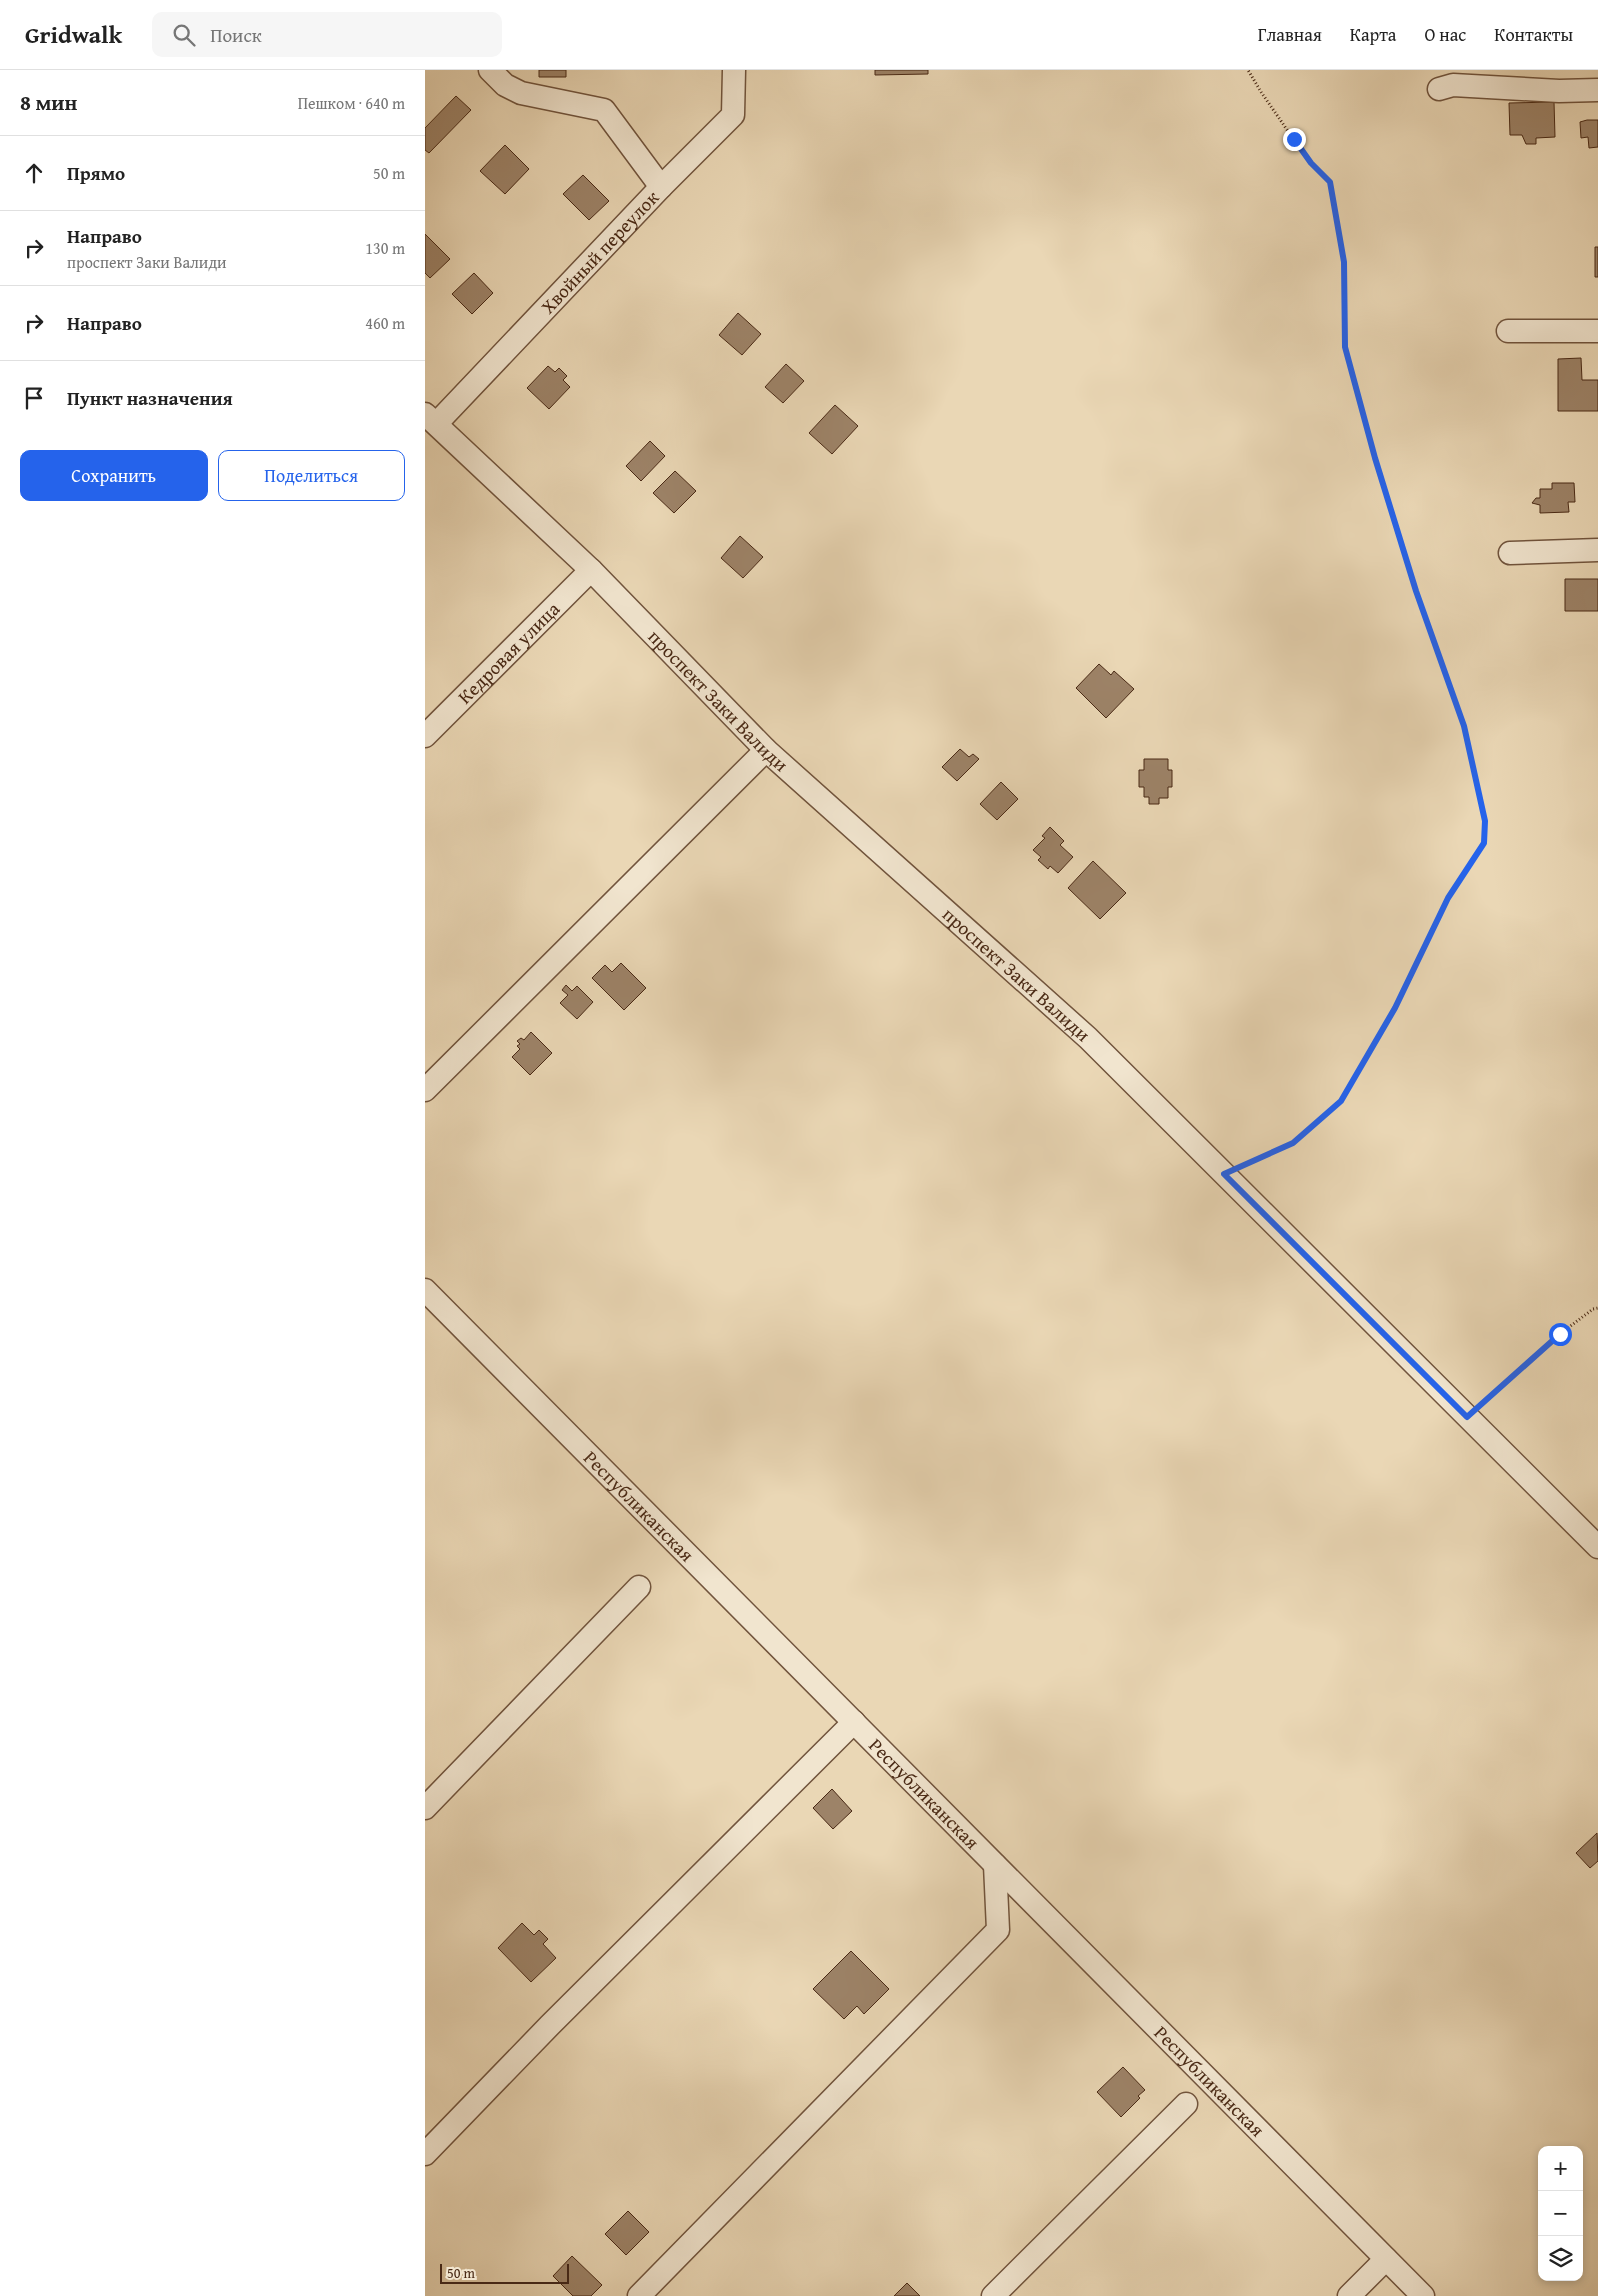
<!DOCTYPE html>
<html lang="ru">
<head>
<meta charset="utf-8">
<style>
  body { margin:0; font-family:"Gentium Book Plus",serif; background:#f6f6f6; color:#222 }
  .controls { position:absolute; right:15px; bottom:15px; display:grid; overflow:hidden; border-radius:10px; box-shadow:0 2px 8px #0003 }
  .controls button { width:45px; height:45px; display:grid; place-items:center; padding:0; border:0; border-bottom:1px solid #e0e0e0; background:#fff; color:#222; font:25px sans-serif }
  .scale { position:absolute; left:15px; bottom:12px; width:129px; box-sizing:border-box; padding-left:5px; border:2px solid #492915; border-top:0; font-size:14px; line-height:18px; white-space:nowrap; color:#492915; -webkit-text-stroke:4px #f1e5cf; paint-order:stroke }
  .stop { position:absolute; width:15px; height:15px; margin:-11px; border:4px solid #2563eb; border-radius:50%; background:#fff }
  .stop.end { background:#2563eb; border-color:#fff; box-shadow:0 1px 5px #0008 }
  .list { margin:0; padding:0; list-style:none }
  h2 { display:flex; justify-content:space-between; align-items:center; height:65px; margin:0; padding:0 20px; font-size:21px }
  h2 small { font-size:16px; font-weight:400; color:#767676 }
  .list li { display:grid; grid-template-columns:32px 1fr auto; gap:15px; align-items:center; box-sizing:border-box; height:75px; padding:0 20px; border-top:1px solid #e0e0e0 }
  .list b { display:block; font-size:19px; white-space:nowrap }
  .list p { margin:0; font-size:16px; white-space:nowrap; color:#767676 }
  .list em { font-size:16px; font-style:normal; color:#767676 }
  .actions { display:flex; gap:10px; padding:15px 20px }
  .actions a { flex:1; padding:11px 0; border:1px solid #2563eb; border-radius:10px; text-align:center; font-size:18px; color:#2563eb }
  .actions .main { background:#2563eb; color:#fff }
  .icon { flex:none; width:28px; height:28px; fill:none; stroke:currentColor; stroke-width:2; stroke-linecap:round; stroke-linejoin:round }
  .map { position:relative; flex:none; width:1173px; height:2226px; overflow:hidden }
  header { display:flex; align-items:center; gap:30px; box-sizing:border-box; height:70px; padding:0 25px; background:#fff; border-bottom:1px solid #e0e0e0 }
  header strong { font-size:24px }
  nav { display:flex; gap:28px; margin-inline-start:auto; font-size:18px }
  .search { width:350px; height:45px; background:#f6f6f6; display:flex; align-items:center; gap:12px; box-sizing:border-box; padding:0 18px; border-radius:10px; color:#767676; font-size:19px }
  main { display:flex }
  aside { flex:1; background:#fff }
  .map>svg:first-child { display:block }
</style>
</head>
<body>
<header>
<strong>Gridwalk</strong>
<div class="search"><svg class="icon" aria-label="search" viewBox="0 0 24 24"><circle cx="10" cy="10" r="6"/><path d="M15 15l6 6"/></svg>Поиск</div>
<nav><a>Главная</a><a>Карта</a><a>О нас</a><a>Контакты</a></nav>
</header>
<main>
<aside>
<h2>8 мин<small>Пешком · 640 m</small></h2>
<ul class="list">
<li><svg class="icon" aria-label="ahead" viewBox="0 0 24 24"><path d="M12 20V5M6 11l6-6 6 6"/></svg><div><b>Прямо</b></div><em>50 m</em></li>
<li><svg class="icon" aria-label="right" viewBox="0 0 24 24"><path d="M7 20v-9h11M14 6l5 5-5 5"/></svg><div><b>Направо</b><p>проспект Заки Валиди</p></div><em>130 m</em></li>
<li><svg class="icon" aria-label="right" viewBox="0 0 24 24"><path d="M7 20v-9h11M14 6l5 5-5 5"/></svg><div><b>Направо</b></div><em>460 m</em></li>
<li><svg class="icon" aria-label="arrive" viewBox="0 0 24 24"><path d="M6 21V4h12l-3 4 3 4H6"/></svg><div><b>Пункт назначения</b></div></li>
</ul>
<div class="actions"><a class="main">Сохранить</a><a>Поделиться</a></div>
</aside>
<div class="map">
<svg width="1173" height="2226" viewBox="0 0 1173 2226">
  <rect width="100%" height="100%" fill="#ead7b5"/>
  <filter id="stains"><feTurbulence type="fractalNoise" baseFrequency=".004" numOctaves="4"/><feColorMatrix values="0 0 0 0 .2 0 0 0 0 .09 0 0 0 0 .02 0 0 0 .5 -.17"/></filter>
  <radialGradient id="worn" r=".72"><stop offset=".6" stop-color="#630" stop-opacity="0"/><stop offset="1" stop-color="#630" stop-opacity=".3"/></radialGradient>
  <path fill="#9d8368" stroke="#492915" d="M114,0h27v7h-27z
    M450,0h53v4l-53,1z
    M31,26l15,14 -42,43 -4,-3v-22z
    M1129,32l1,35 -19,1v6h-10l-4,-9h-12l-1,-32z
    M1162,50h11v27l-9,1 -1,-11 -7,1 -1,-16z
    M80,75l24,24 -24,25 -25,-23z
    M158,105l26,26 -20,19 -26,-26z
    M0,164l25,25 -20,19 -5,-5z
    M1170,177h3v30h-3z
    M49,203l19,20 -21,21 -20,-20z
    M313,243l23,21 -19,21 -23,-20z
    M1156,288l1,22h16v31h-40v-52z
    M361,294l18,17 -21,22 -18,-16z
    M123,296l7,6 4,-4 8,8 -4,4 7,7 -21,22 -22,-21z
    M410,335l23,21 -26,28 -23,-21z
    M225,371l15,15 -24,25 -15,-15z
    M250,401l21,20 -22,22 -21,-20z
    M1127,413h22l1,19h-7l1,10 -29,1v-8l-8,-2 4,-5h4v-9h12z
    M315,466l23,21 -20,21 -22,-20z
    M1140,509h33v32h-33z
    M674,594l12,11 3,-4 20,18 -28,29 -30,-30z
    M535,679l9,8 4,-3 6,5 -22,22 -15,-14z
    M719,689h24v11h4v17h-4v11h-9v6h-10v-7h-5v-10h-5v-17h5z
    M576,712l17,17 -21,21 -17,-16z
    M625,757l14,14 -4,4 13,12 -15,16 -8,-7 -2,3 -10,-9 3,-3 -8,-7 12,-12 -3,-2z
    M668,791l33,32 -26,26 -32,-31z
    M196,893l25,25 -22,22 -32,-32 13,-13 7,7z
    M141,915l6,6 5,-5 16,16 -16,17 -17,-16 8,-8 -6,-5z
    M106,962l21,21 -22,22 -18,-18 8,-8 -3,-3 3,-2 -3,-3 4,-3 3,2z
    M407,1719l20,22 -19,18 -20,-21z
    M1172,1763l1,28 -8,7 -14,-15z
    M97,1853l12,12 5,-5 9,9 -5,5 13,14 -25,24 -33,-34z
    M426,1881l38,38 -25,25 -7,-8 -13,13 -31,-30z
    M698,1997l22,23 -7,6 2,2 -19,19 -24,-25z
    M203,2141l21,21 -23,23 -21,-21z
    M147,2186l30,29 -11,11h-18l-20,-20z
    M482,2213l13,13h-26z"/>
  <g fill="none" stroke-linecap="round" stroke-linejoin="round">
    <defs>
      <g id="minor">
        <path d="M65,0l15,15 16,8 83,17 57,77"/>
        <path d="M1014,19l14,-4 106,6 39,-1"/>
        <path d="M1083,261h90"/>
        <path id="s1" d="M0,344l166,156 175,180 322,288 510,509"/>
        <path id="s2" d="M12,353l224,-236 72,-72 1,-45"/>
        <path d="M1085,483l88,-3"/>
        <path id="s3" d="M0,666l166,-166"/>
        <path d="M0,1020l341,-340"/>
        <path id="s4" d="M0,1220l998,1006"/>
        <path d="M0,1738l214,-221"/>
        <path d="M0,2084l125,-129 304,-303"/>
        <path d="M214,2226l359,-366 -3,-65"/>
        <path d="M568,2226l193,-192"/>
        <path d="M924,2226l37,-37"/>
      </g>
    </defs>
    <use href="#minor" stroke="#71543d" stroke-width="25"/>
    <path stroke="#492915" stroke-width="3" stroke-dasharray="1 2.5" stroke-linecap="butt" d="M817,1096l51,-23 48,-42 54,-94 53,-109 36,-55 1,-22 -21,-95 -48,-135 -41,-133 -30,-111 -1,-85 -14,-80 -20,-19 -49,-71 -13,-22
      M1056,1334l79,-70 33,-25 5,-1"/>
    <use href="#minor" stroke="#f1e5cf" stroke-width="22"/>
  </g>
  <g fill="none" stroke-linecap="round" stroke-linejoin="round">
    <path stroke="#2563eb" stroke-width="6" d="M869,69l17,24 19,19 14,80 1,85 30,111 41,133 48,135 21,95 -1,22 -36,55 -53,110 -54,93 -48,42 -69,31 243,243 93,-83"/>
  </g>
  <g text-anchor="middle" stroke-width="4" stroke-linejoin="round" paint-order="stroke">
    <g font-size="19" fill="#492915" stroke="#f1e5cf">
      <text dy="7" stroke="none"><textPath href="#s2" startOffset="236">Хвойный переулок</textPath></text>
      <text dy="7" stroke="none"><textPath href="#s3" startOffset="118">Кедровая улица</textPath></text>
      <text dy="7" stroke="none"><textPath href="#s1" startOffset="410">проспект Заки Валиди</textPath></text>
      <text dy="7" stroke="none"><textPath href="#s1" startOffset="815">проспект Заки Валиди</textPath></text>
      <text dy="7" stroke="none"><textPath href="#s4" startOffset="304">Республиканская</textPath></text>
      <text dy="7" stroke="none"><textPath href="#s4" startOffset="709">Республиканская</textPath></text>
      <text dy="7" stroke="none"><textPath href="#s4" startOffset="1114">Республиканская</textPath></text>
    </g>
  </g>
  <rect width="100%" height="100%" filter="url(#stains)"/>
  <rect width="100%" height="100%" fill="url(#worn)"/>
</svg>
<div class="controls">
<button>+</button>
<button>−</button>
<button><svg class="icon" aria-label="layers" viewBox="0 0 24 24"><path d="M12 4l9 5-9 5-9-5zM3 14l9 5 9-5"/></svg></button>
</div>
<div class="scale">50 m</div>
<div class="stop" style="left:1135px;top:1264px"></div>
<div class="stop end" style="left:869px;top:69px"></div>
</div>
</main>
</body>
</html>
